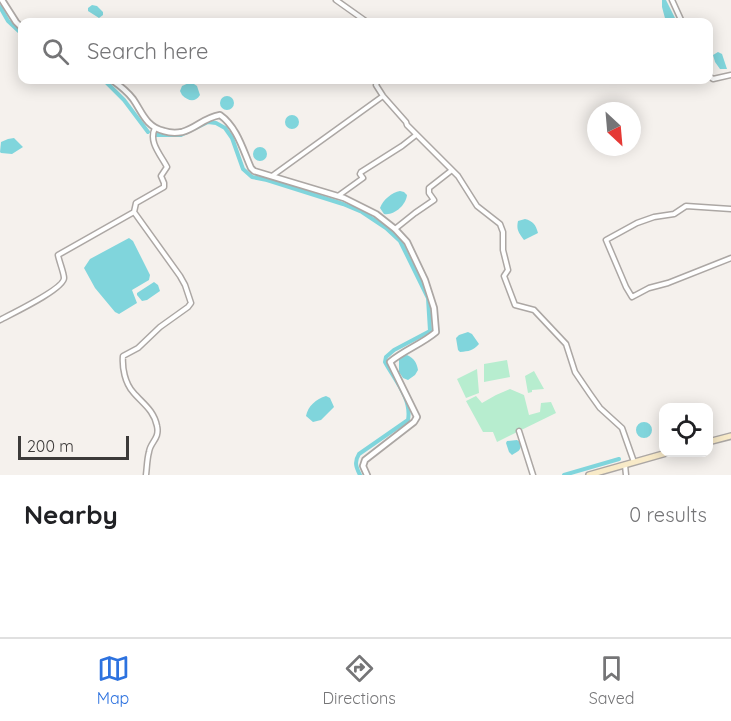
<!DOCTYPE html>
<html lang="en">
<head>
<meta charset="utf-8">
<style>
  body { margin:0; font-family:Quicksand,sans-serif; background:#f2f2f2; color:#202124 }
  .controls { position:absolute; right:18px; bottom:18px; display:grid; overflow:hidden; border-radius:12px; box-shadow:0 3px 15px #0003 }
  .controls button { width:54px; height:54px; display:grid; place-items:center; padding:0; border:0; border-bottom:2px solid #e0e0e0; background:#fff; color:#202124; font:30px sans-serif }
  .compass { position:absolute; left:587px; top:102px; width:54px; height:54px; border-radius:50%; background:#fff; box-shadow:0 3px 15px #0003; rotate:154deg }
  .scale { position:absolute; left:18px; bottom:15px; width:111px; box-sizing:border-box; padding-left:6px; border:3px solid #3c3a39; border-top:0; font-size:16px; line-height:21px; white-space:nowrap; color:#3c3a39; -webkit-text-stroke:4px #f5f1ed; paint-order:stroke }
  .list { margin:0; padding:0; list-style:none }
  h2 { display:flex; justify-content:space-between; align-items:center; height:78px; margin:0; padding:0 24px; font-size:26px }
  h2 small { font-size:20px; font-weight:400; color:#757577 }
  .icon { flex:none; width:33px; height:33px; fill:none; stroke:currentColor; stroke-width:2; stroke-linecap:round; stroke-linejoin:round }
  .map { position:relative; flex:none; width:731px; height:475px; overflow:hidden }
  .search { position:absolute; background:#fff; box-shadow:0 3px 15px #0003; left:18px; right:18px; top:18px; height:66px; display:flex; align-items:center; gap:15px; box-sizing:border-box; padding:0 21px; border-radius:12px; color:#757577; font-size:22px }
  .sheet { height:162px; background:#fff }
  nav { display:flex; justify-content:space-around; align-items:center; box-sizing:border-box; height:84px; border-top:2px solid #e0e0e0; background:#fff; font-size:16px; color:#757577 }
  nav a { display:grid; justify-items:center; gap:3px }
  nav .on { color:#2d72df }
  .map>svg:first-child { display:block }
</style>
</head>
<body>
<div class="map">
<svg width="731" height="475" viewBox="0 0 731 475">
  <rect width="100%" height="100%" fill="#f5f1ed"/>
  <path fill="#b7edcf" d="M507,360l3,17 -26,5v-18z
    M477,369l2,24 -13,5 -9,-19z
    M534,371l10,18 -12,1v2l-4,1 -3,-17z
    M510,389l14,6 5,20 11,-3 1,-9 10,-1 5,11 -59,29 -4,-10h-10l-17,-31 10,-5 6,7 14,-8z"/>
  <path fill="#80d5dc" d="M662,0h4l11,22h-11l-4,-15z
    M92,5l5,1 6,6v3l-4,3 -11,-7v-3z
    M718,52l4,2 5,15h-7l-5,-7 -2,-7z
    M191,82l6,4 3,9c-5,8 -12,6 -18,0l-2,-4 2,-5z
    M220 103a7 7 0 1 1 14 0a7 7 0 1 1-14 0Z
    M285 122a7 7 0 1 1 14 0a7 7 0 1 1-14 0Z
    M14,138l9,9 -11,7 -11,-1 -1,-1 1,-10 7,-3z
    M253 154a7 7 0 1 1 14 0a7 7 0 1 1-14 0Z
    M400,191l4,1 3,3c-1,10 -13,21 -23,19l-4,-6c3,-8 12,-16 20,-17z
    M525,219c8,2 11,6 13,14l-14,7c-5,-7 -8,-10 -6,-19z
    M129,238l4,3 17,34 -1,5 -17,10 5,13 -18,11 -4,-2 -20,-24 -11,-20 6,-9z
    M154,282l4,3 2,6 -13,9 -5,1 -5,-6v-2z
    M468,332l4,2 7,10c-6,7 -10,7 -19,8l-2,-2 -2,-12 3,-3z
    M407,355c7,3 10,8 11,15l-3,5 -7,5 -5,-2 -4,-6v-13l4,-3z
    M326,396l4,2 4,9 -13,13 -8,2 -7,-6c2,-10 10,-17 20,-20z
    M636 430a8 8 0 1 1 16 0a8 8 0 1 1-16 0Z
    M517,440l3,2c2,8 -1,9 -8,13l-3,-3 -3,-9 1,-2z"/>
  <g fill="none" stroke-linecap="round" stroke-linejoin="round">
    <path stroke="#80d5dc" stroke-width="4" d="M0,7l8,14 14,13
      M104,80l20,20 24,32
      M155,135h26l27,-13 8,1 9,5 7,10 11,31 9,8 15,3 76,24 19,8 24,16 14,13 28,57 2,33 -36,19 -8,7 -1,5c9,17 27,37 23,58l-49,34c-5,8 -3,13 1,21
      M564,475l55,-16"/>
    <defs>
      <path id="minor" d="M336,0l31,22
        M672,0l10,22
        M708,75l5,4 18,-4
        M378,80l-2,5 7,11 23,26 1,3 51,51 19,30 23,18 3,8v18l5,20 -4,6 11,29 19,5 32,34 9,28 15,22 10,14 22,20 12,34
        M272,176l111,-80
        M338,196l25,-18 -3,-4 1,-2 41,-26 14,-11
        M731,209l-45,-3 -12,8 -20,3 -17,6 -31,17 20,47 6,10 17,-9 19,-5 63,-25
        M395,229l20,-16 19,-13 -5,-7v-5l23,-18
        M0,320c11,-6 64,-31 64,-42 0,-5 -5,-17 -6,-23l76,-43
        M519,431l14,44
        M625,465l1,10
        M146,475c1,-8 1,-16 3,-23 1,-10 11,-13 8,-26 -3,-16 -15,-23 -24,-34 -8,-9 -11,-24 -10,-36l15,-8 22,-21 28,-20 3,-4 -6,-18 -5,-9 -46,-64 2,-9 28,-16v-4l-3,-7 6,-9c-6,-12 -19,-25 -12,-39"/>
      <path id="tertiary" d="M2,0l14,22 6,6
        M112,80c7,5 15,11 21,19 9,13 13,28 31,32 6,2 12,2 18,1 15,-4 21,-14 38,-17 17,12 23,35 31,53l3,3 90,27 32,16 19,15 12,13 18,38 9,28 2,24c-14,12 -32,18 -46,30l27,55 -3,5 -49,38 -2,6 4,9"/>
      <path id="secondary" d="M708,442l23,-6
        M589,475l81,-23"/>
    </defs>
    <use href="#minor" stroke="#aca7a4" stroke-width="7"/>
    <use href="#tertiary" stroke="#aca7a4" stroke-width="8"/>
    <use href="#secondary" stroke="#aca7a4" stroke-width="8"/>
    <use href="#minor" stroke="#fff" stroke-width="4"/>
    <use href="#tertiary" stroke="#fff" stroke-width="4.5"/>
    <use href="#secondary" stroke="#f8eac8" stroke-width="5"/>
  </g>
</svg>
<div class="controls">
<button><svg class="icon" aria-label="locate" viewBox="0 0 24 24"><circle cx="12" cy="12" r="6"/><path d="M12 2v4M12 18v4M2 12h4M18 12h4"/></svg></button>
</div>
<svg class="compass" viewBox="-18 -18 36 36"><path d="M0-13l5 13h-10z" fill="#e53935"/><path d="M0 13l5-13h-10z" fill="#757577"/></svg>
<div class="scale">200 m</div>
<div class="search"><svg class="icon" aria-label="search" viewBox="0 0 24 24"><circle cx="10" cy="10" r="6"/><path d="M15 15l6 6"/></svg>Search here</div>
</div>
<section class="sheet">
<h2>Nearby<small>0 results</small></h2>
<ul class="list">
</ul>
</section>
<nav>
<a class="on"><svg class="icon" aria-label="map" viewBox="0 0 24 24"><path d="M3 6l6-2 6 2 6-2v14l-6 2-6-2-6 2zM9 4v14M15 6v14"/></svg>Map</a>
<a><svg class="icon" aria-label="directions" viewBox="0 0 24 24"><path d="M12 3l9 9-9 9-9-9zM9 14v-3h6M13 9l2 2-2 2"/></svg>Directions</a>
<a><svg class="icon" aria-label="saved" viewBox="0 0 24 24"><path d="M7 4h10v16l-5-4-5 4z"/></svg>Saved</a>
</nav>
</body>
</html>
